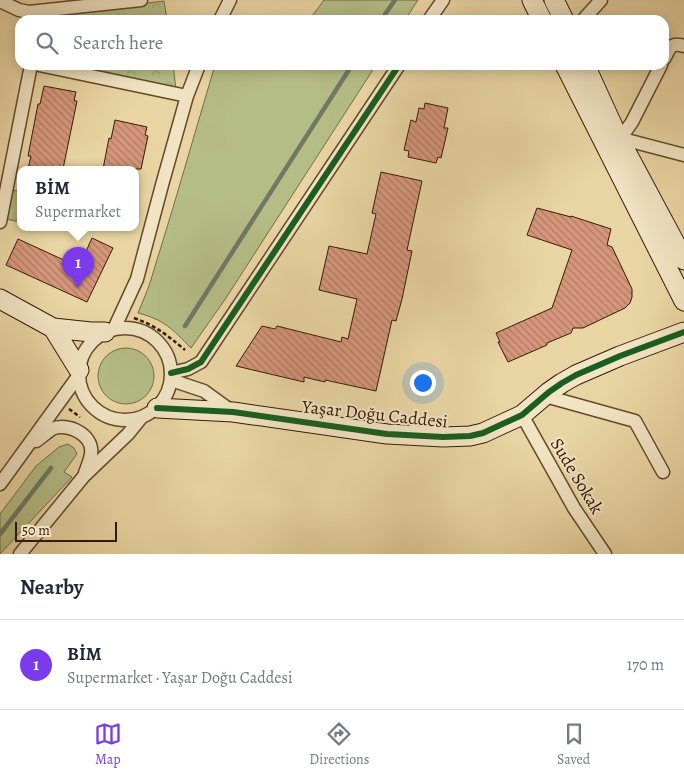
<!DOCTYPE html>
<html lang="en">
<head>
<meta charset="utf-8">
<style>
  body { margin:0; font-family:Alegreya,serif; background:#f2f2f3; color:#1f2937 }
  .scale { position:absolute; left:15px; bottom:12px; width:102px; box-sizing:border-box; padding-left:5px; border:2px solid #371a04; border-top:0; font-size:14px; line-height:18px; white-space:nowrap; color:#371a04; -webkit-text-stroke:4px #f1e4c3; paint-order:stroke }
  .you { position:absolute; left:422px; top:382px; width:18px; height:18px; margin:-12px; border:4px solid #fff; border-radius:50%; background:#1a73e8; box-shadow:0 0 0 8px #1a73e833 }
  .badge { display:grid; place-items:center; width:32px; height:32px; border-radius:50%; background:#7c3aed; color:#fff; font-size:16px; font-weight:700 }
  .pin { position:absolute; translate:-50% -41px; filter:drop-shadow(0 1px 2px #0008) }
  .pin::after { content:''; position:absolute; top:26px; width:18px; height:15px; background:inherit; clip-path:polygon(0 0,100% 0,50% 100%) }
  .popup { position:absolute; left:17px; top:166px; width:122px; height:65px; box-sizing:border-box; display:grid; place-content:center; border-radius:10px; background:#fff; filter:drop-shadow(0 1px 4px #0005); font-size:16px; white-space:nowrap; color:#747a83 }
  .popup b { font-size:19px; color:#1f2937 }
  .popup::after { content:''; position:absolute; left:50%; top:100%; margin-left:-10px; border:10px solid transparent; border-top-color:#fff }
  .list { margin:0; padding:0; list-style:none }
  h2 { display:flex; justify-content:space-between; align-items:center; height:65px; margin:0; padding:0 20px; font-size:21px }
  h2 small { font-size:16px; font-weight:400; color:#747a83 }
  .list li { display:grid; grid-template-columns:32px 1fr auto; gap:15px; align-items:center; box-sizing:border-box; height:90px; padding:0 20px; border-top:1px solid #e0e1e3 }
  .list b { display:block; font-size:19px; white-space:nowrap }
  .list p { margin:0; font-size:16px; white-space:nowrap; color:#747a83 }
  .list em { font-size:16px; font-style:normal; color:#747a83 }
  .icon { flex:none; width:28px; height:28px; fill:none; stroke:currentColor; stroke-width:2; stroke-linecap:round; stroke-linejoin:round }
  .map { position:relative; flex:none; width:684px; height:554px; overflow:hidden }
  .search { position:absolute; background:#fff; box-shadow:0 2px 12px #0003; left:15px; right:15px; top:15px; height:55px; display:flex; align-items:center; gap:12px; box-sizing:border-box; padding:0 18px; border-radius:15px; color:#747a83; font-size:19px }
  .sheet { height:155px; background:#fff }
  nav { display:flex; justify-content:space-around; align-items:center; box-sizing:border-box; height:70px; border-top:1px solid #e0e1e3; background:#fff; font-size:14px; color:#747a83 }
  nav a { display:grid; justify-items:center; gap:2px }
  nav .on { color:#7c3aed }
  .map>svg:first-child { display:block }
</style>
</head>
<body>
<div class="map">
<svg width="684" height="554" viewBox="0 0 684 554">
  <defs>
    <pattern id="forest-crowns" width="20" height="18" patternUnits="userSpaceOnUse" patternTransform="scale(1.25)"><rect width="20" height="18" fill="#b5bd86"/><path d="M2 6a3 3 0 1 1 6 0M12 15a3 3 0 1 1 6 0" fill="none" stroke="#9ca272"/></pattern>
    <pattern id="building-back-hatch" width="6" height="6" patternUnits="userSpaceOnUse" patternTransform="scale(1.25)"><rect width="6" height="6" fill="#d5967b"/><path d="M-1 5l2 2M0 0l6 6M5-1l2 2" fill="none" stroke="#ae7a63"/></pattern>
  </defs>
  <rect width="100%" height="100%" fill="#e9d5a3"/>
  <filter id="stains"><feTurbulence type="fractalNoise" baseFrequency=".004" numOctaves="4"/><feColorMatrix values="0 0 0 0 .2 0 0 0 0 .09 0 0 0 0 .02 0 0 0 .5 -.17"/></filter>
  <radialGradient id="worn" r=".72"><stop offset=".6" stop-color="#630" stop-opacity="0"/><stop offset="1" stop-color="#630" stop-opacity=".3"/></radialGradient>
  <path fill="#b5bd86" stroke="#766c45" d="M324,0h94l-13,20h-96z
    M215,65h161l-150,233 -35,50c-19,-19 -26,-28 -53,-35l11,-27 23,-75z
    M11,190l9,1v31l-14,-3z
    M98 376a28 28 0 1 1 56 0a28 28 0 1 1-56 0Z
    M68,444l6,4 3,6 -13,18 8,5 -72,77v-40l36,-48 23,-19z"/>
  <path fill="url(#forest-crowns)" stroke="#766c45" d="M164,1l3,19h-121l2,-4 3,-1z
    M65,65h108l3,24z"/>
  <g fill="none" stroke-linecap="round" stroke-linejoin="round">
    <path stroke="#717966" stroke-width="4.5" d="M381,20l14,-20
      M185,326l167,-261
      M0,534l51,-66"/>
  </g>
  <path fill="url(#building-back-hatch)" stroke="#371a04" d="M44,86l32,6 -2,9h3l-14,68h-35l3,-13h-3l10,-52h2z
    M425,103l23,5 -4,20h4l-7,30 -3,-1 -2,6 -28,-6 1,-6 -5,-1 7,-30 5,2 3,-14 5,1z
    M115,120l32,7 -2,8 3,1 -7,33h-38l6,-31 2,1z
    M381,172l41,9 -15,69 5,1 -10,48 -6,22 -4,-1 -16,71 -51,-11v2l-21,-5v5l-68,-16 26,-40 13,3 2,-3 64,16 1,-5 6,2 9,-40 -38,-9 10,-44 38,8 9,-40 -4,-1z
    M537,208l34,9v-1l40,13 -4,16 5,2 20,42v8l-2,6 -5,5 -42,20h-10l-2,5 -24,10v2l-39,17 -10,-20h2l-4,-9 56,-25 20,-58 -45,-15z
    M92,238l21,10 -26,54 -81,-37 12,-26 61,28z"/>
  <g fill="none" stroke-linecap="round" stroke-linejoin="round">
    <defs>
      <path id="street" d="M0,1l19,9 10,2 112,-12
        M220,20l10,-20
        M429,20l14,-20
        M583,20l18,-20
        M664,59c6,-11 6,-17 20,-13
        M39,65l148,31
        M619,138l6,-6 7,-10 29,-57
        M619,138l65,17
        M0,222l31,-157
        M79 374a46 46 0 1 1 92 0a46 46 0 1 1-92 0Z
        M114,329l23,-50 25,-94 25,-89 12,-31
        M171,373l17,-4 13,-7 198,-297
        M171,380l33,11 29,21
        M545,396l90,25 28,51
        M522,415l52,93 31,46
        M36,441c5,-3 11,-9 16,-12 16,-7 42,6 39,25 -1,7 -4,13 -6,19
        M0,484l79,-109
        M20,554l64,-78 44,-42 13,-16"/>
      <path id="secondary" d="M532,0l10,20
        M554,0l10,20
        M565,65l119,236
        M585,65l31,68 68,127
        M0,299l53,29 38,4h14
        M53,328l26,42
        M157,408l76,4 154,22 56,3 27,-1 13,-3 39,-18 27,-23 13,-9 14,-8 44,-19 64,-24"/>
    </defs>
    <use href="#street" stroke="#64492c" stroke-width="15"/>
    <use href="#secondary" stroke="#371a04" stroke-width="21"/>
    <path stroke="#371a04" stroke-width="2.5" stroke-dasharray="4 2.5" stroke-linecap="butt" d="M134,318c22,8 33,17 51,32
      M69,409l11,8"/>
    <use href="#street" stroke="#f1e4c3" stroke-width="12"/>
    <use href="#secondary" stroke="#f1e4c3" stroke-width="19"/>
    <defs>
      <path id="cycleway" d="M171,373l17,-4 13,-7 198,-297
        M157,408l76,4 154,22 56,3 27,-1 13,-3 39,-18 27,-23 13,-9 14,-8 44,-19 64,-24"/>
    </defs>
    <use href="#cycleway" stroke="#f1e4c3" stroke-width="9"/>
    <use href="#cycleway" stroke="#1b5e20" stroke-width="6"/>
  </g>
  <g text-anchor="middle" stroke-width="4" stroke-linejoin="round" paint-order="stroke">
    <g font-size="18" fill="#371a04" stroke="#f1e4c3">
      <text transform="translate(375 414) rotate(6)" y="6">Yaşar Doğu Caddesi</text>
      <text transform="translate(577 476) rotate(59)" y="6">Sude Sokak</text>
    </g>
  </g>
  <rect width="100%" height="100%" filter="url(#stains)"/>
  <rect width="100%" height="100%" fill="url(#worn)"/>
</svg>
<div class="scale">50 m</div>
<div class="you"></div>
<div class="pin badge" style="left:78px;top:288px">1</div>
<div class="popup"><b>BİM</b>Supermarket</div>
<div class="search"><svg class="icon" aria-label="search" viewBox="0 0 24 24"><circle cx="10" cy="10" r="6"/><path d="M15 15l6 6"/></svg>Search here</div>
</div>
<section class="sheet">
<h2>Nearby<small></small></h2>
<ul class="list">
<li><span class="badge">1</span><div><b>BİM</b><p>Supermarket · Yaşar Doğu Caddesi</p></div><em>170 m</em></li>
</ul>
</section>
<nav>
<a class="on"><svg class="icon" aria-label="map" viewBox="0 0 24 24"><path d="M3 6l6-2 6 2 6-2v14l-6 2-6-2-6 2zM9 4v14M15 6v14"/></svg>Map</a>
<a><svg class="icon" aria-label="directions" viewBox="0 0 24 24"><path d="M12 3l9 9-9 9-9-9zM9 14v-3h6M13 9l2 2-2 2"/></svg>Directions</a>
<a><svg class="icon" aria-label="saved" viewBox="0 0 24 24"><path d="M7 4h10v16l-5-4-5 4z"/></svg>Saved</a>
</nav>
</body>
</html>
